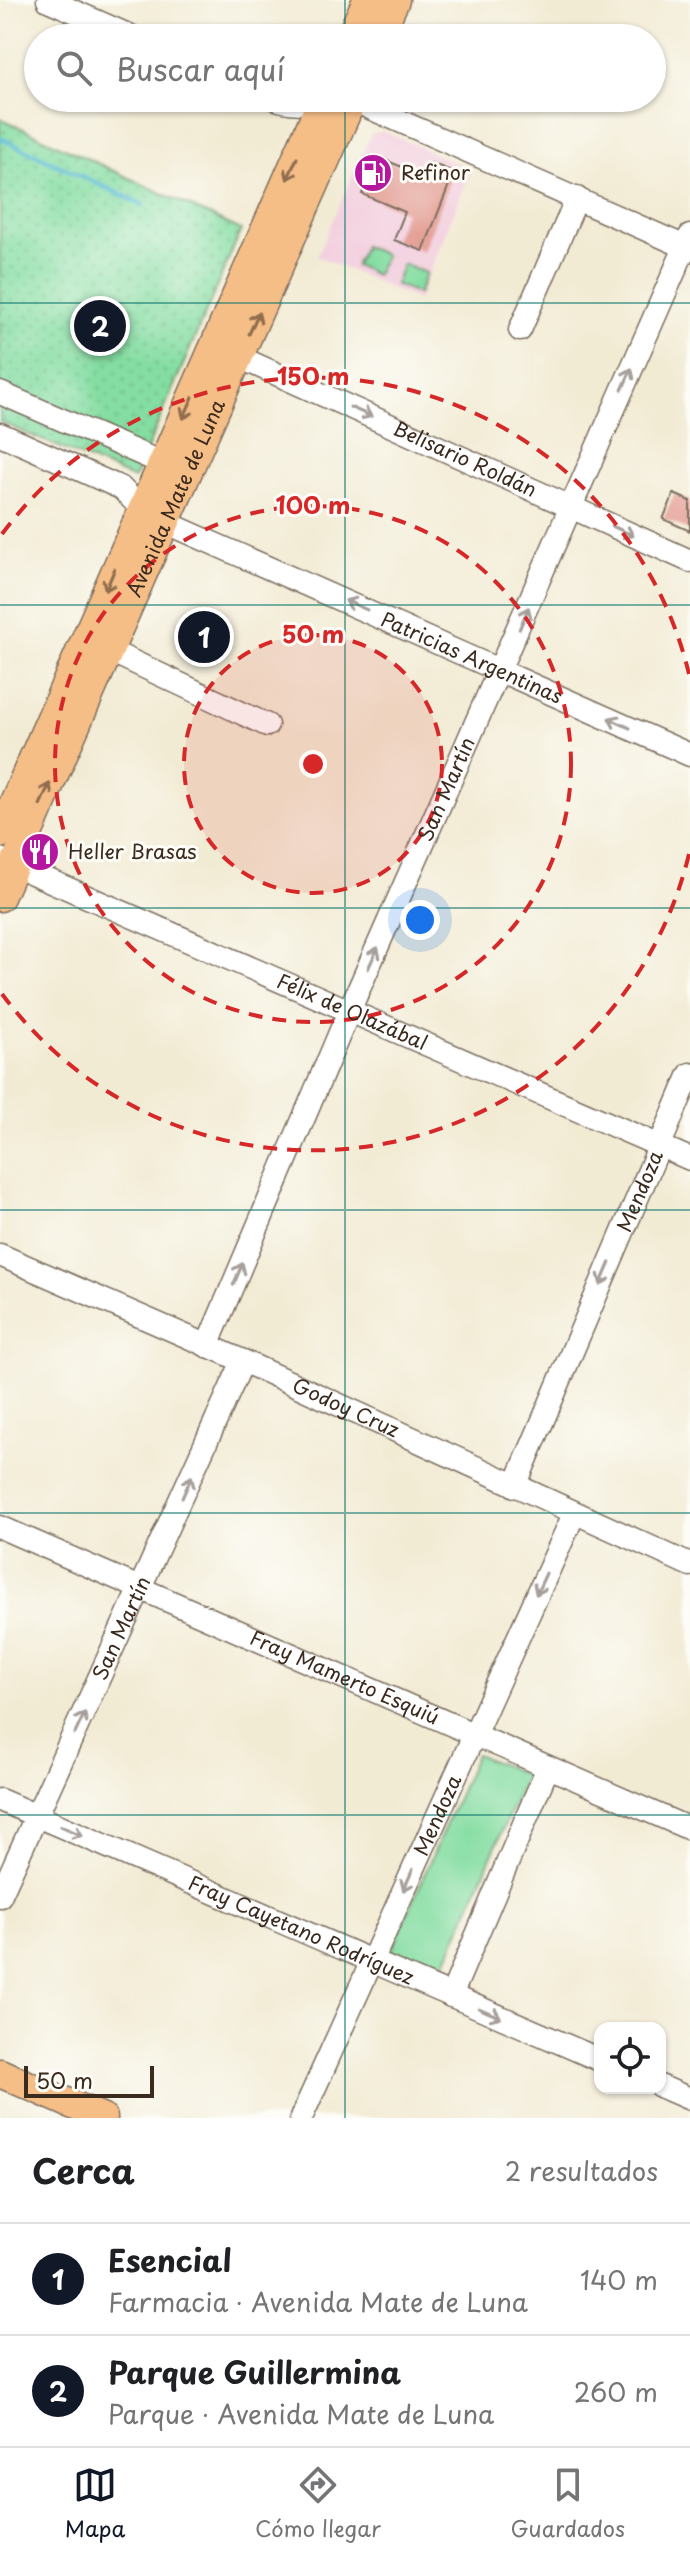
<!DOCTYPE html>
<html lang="es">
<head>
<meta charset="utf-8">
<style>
  body { margin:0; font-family:"Playpen Sans",sans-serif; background:#f2f2f2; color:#202124 }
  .controls { position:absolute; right:24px; bottom:24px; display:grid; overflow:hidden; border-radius:16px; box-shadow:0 2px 6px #0004 }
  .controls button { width:72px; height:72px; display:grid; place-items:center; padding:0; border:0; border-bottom:2px solid #e0e0e0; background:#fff; color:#202124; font:40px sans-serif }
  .scale { position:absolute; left:24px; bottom:20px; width:130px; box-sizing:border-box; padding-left:8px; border:4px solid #3b2a1e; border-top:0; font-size:22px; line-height:28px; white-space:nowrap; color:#3b2a1e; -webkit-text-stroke:6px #fdfcf7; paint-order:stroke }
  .you { position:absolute; left:420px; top:920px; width:28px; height:28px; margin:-20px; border:6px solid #fff; border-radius:50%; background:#1a73e8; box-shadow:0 0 0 12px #1a73e833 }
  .badge { display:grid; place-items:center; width:52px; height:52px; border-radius:50%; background:#111827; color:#fff; font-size:26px; font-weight:700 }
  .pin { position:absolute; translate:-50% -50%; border:4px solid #fff; box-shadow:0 2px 8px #0006 }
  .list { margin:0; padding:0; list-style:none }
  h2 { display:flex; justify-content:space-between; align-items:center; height:104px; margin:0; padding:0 32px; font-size:34px }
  h2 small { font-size:26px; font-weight:400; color:#757577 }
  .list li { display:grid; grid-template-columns:52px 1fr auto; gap:24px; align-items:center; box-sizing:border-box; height:112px; padding:0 32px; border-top:2px solid #e0e0e0 }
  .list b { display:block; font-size:30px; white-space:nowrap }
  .list p { margin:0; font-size:26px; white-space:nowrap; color:#757577 }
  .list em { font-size:26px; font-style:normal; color:#757577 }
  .icon { flex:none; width:44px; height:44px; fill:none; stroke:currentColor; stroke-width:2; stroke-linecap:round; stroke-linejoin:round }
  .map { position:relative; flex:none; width:690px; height:2118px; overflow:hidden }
  .search { position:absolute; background:#fff; box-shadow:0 2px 6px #0004; left:24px; right:24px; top:24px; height:88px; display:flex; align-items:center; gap:20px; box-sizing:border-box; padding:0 28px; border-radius:44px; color:#757577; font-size:30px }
  .sheet { height:328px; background:#fff }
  nav { display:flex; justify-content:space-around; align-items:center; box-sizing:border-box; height:112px; border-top:2px solid #e0e0e0; background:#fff; font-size:22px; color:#757577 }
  nav a { display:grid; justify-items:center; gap:4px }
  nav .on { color:#111827 }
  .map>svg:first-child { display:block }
</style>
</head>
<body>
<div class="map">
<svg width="690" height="2118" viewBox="0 0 690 2118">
  <defs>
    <pattern id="park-dots" width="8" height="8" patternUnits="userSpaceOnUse" patternTransform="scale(2)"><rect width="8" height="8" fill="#84dda2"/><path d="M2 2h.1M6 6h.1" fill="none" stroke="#73be8b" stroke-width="1.8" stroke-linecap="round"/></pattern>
  </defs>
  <rect width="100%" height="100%" fill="#fdfcf7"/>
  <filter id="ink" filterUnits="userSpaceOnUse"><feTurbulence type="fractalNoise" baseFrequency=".0125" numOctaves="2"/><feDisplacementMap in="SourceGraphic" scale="16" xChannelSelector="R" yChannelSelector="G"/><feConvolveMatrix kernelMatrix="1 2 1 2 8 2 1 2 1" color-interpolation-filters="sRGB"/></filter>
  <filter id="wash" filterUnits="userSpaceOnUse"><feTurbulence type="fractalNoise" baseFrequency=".006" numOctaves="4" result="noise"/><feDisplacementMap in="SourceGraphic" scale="32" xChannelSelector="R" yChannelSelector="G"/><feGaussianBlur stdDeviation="1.8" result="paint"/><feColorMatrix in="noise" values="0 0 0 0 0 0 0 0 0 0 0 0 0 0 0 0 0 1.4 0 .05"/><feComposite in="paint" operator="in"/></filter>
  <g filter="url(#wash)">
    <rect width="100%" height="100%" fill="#f2ebd4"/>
    <path fill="#f3cfdf" d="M383,131l88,39 -53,130 -101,-44 54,-122z"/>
    <path fill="#84dda2" stroke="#608460" stroke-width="2" d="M364,246l21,9 -9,20 -21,-10z
      M403,264l23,9 -8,21 -23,-10z
      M476,1754l50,21 -86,201 -50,-21z"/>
    <path fill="url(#park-dots)" stroke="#608460" stroke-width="2" d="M0,118l241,112 -107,249 -134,-57z"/>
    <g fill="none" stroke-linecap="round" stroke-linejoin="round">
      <path stroke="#53bad0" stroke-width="5" d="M0,138l143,67"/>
    </g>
    <g id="blocks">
      <path fill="#e2998f" d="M378,157l48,20 5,-14 23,9 -31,79 -29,-11 11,-28 -43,-18z
        M674,494l16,7v30l-27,-12z"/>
    </g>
  </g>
  <g filter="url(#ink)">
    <use href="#blocks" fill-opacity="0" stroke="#7b6e5e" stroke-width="2"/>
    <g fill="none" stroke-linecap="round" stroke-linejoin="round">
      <defs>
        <g id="minor">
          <path d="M48,0l87,38"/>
          <path d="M274,98c24,10 52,1 78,2l338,149"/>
          <path d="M520,330l57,-132"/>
          <path id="s1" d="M239,357l451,204"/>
          <path d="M0,393l162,70"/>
          <path id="s2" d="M0,434l121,54 20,20 24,14 525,233"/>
          <path d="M108,650l159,75"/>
          <path id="s3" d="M0,859l690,300"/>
          <path id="s4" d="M0,1255l243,106 447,204"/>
          <path id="s5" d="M207,1346l143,-337 340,-773"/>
          <path id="s6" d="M515,1486l175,-412"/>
          <path id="s7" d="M0,1527l690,302"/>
          <path id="s8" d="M0,1800l600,260"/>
          <path id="s9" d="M0,1896l243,-535"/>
          <path d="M451,1996l97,-229"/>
          <path d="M660,2086l30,13"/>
          <path id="s10" d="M301,2118l273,-604"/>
        </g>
        <g id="major">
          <path d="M350,38l17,-38"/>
          <path d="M378,38l17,-38"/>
          <path d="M0,834l323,-736"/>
          <path id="s11" d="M0,897l353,-799"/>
          <path d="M0,2073l103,45"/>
        </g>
      </defs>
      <use href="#minor" stroke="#7b6e5e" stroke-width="25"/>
      <use href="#major" stroke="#7b6e5e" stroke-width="31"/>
      <use href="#minor" stroke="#fff" stroke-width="22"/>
      <use href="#major" stroke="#f6be87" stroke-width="28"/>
    </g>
    <defs><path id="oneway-shaft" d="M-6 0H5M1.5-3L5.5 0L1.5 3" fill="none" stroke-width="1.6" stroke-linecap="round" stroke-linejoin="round" transform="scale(2)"/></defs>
    <g stroke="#8f6d4d">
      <use href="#oneway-shaft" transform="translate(292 169) rotate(114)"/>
      <use href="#oneway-shaft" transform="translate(254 323) rotate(-66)"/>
      <use href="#oneway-shaft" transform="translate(188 408) rotate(114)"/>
      <use href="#oneway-shaft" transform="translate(110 580) rotate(113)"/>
      <use href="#oneway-shaft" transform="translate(45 794) rotate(-66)"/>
    </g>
    <g stroke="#a79f9a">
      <use href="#oneway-shaft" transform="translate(627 379) rotate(-66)"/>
      <use href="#oneway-shaft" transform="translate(361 412) rotate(24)"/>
      <use href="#oneway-shaft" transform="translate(623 531) rotate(25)"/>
      <use href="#oneway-shaft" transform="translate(356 605) rotate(-156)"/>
      <use href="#oneway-shaft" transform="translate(524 618) rotate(-67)"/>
      <use href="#oneway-shaft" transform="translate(619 723) rotate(-155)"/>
      <use href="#oneway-shaft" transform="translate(373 958) rotate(-66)"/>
      <use href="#oneway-shaft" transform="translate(238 1274) rotate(-67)"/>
      <use href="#oneway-shaft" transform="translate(605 1274) rotate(113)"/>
      <use href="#oneway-shaft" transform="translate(187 1487) rotate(-66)"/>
      <use href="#oneway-shaft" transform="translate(541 1584) rotate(115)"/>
      <use href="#oneway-shaft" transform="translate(80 1723) rotate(-65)"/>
      <use href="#oneway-shaft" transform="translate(72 1831) rotate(24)"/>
      <use href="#oneway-shaft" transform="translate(408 1880) rotate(114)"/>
      <use href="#oneway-shaft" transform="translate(490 2013) rotate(23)"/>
    </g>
  </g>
  <path fill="none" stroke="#0f766e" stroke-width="2" stroke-opacity="0.55" d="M345,0v38M345,98v2020M0,303h690M0,605h690M0,908h690M0,1210h690M0,1513h690M0,1815h690"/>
  <circle cx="313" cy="764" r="129" fill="#d62828" fill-opacity=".12"/>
  <g fill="none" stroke="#d62828" stroke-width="4" stroke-dasharray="14 10">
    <circle cx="313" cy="764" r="129"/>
    <circle cx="313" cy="764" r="258"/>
    <path d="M689 854A387 387 0 0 1 2 994M2 534A387 387 0 0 1 689 674"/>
  </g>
  <defs>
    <symbol id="fuel-disc" viewBox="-11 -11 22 22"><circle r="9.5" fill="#b5179e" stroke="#fdfcf7"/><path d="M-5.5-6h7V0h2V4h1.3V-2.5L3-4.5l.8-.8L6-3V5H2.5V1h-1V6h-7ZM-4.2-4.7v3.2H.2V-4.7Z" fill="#fff"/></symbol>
    <symbol id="restaurant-disc" viewBox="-11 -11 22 22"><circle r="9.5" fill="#b5179e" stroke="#fdfcf7"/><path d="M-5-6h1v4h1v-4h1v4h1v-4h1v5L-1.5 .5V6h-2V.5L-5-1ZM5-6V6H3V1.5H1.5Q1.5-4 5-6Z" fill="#fff"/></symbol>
  </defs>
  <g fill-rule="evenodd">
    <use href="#fuel-disc" x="351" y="151" width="44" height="44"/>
    <use href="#restaurant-disc" x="18" y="830" width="44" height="44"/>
  </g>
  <g text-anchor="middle" stroke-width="6" stroke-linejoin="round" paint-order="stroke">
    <g font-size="20" fill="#3b2a1e" stroke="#fdfcf7" text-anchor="start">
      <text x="401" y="180">Refinor</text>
      <text x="68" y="859">Heller Brasas</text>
    </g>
    <g font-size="20" fill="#3b2a1e" stroke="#fdfcf7">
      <text dy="7" stroke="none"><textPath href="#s1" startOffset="248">Belisario Roldán</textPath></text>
      <text dy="7" stroke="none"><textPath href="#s11" startOffset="436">Avenida Mate de Luna</textPath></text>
      <text dy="7" stroke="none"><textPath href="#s2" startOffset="524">Patricias Argentinas</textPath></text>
      <text dy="7" stroke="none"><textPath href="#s5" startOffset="606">San Martín</textPath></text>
      <text dy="7" stroke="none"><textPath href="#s3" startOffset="384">Félix de Olazábal</textPath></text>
      <text dy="7" stroke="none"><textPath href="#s6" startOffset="320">Mendoza</textPath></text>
      <text dy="7" stroke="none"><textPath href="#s4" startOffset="378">Godoy Cruz</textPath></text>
      <text dy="7" stroke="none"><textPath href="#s9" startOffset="294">San Martín</textPath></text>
      <text dy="7" stroke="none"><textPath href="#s7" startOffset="376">Fray Mamerto Esquiú</textPath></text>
      <text dy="7" stroke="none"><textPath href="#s10" startOffset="332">Mendoza</textPath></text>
      <text dy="7" stroke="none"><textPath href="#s8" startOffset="328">Fray Cayetano Rodríguez</textPath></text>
    </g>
  </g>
  <circle cx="313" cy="764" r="12" fill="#d62828" stroke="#fdfcf7" stroke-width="4"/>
  <g font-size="24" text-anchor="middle" font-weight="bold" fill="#d62828" stroke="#fdfcf7" stroke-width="6" stroke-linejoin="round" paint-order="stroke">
    <text x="313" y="385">150 m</text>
    <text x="313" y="514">100 m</text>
    <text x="313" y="643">50 m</text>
  </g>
</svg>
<div class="controls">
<button><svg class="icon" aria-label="locate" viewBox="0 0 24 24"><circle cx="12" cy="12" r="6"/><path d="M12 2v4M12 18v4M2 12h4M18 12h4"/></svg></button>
</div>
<div class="scale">50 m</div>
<div class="you"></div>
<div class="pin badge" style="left:204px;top:637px">1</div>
<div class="pin badge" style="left:100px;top:326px">2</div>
<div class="search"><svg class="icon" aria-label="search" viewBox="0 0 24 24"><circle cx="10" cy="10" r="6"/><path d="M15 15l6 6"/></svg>Buscar aquí</div>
</div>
<section class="sheet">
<h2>Cerca<small>2 resultados</small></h2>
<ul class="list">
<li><span class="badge">1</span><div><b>Esencial</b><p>Farmacia · Avenida Mate de Luna</p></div><em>140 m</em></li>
<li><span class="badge">2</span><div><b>Parque Guillermina</b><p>Parque · Avenida Mate de Luna</p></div><em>260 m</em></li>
</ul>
</section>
<nav>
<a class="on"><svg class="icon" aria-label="map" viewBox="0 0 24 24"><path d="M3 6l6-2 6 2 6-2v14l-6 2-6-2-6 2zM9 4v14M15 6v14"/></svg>Mapa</a>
<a><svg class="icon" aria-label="directions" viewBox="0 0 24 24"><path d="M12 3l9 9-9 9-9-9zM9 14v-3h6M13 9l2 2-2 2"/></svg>Cómo llegar</a>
<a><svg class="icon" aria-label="saved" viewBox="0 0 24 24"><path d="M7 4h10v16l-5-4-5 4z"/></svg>Guardados</a>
</nav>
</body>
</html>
